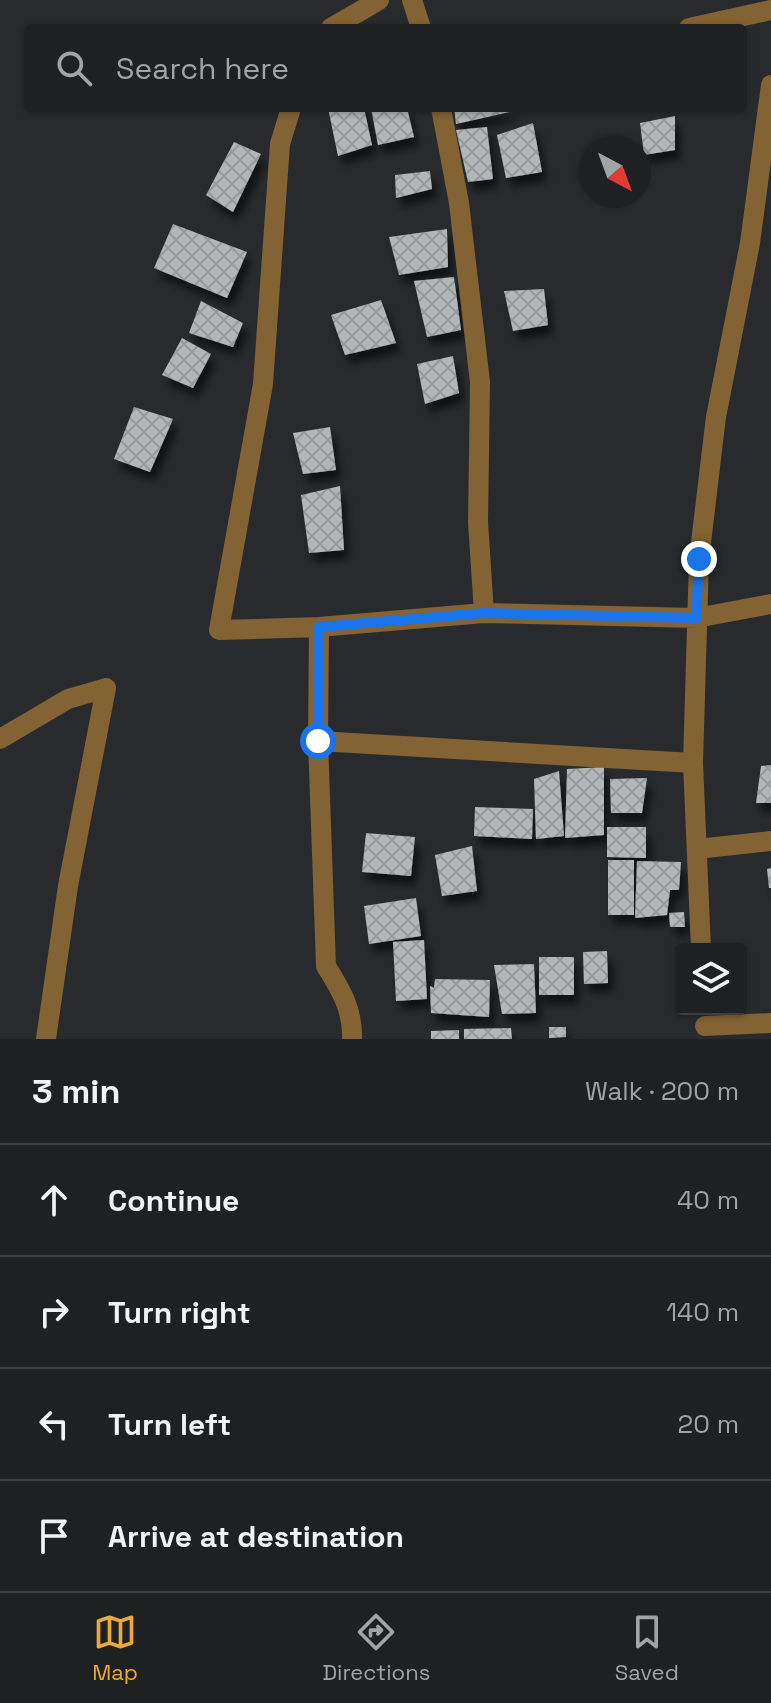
<!DOCTYPE html>
<html lang="en">
<head>
<meta charset="utf-8">
<style>
  body { margin:0; font-family:"Space Grotesk",sans-serif; background:#26282a; color:#f1f3f6 }
  .controls { position:absolute; right:24px; bottom:24px; display:grid; overflow:hidden; border-radius:8px; box-shadow:0 2px 6px #0004 }
  .controls button { width:72px; height:72px; display:grid; place-items:center; padding:0; border:0; border-bottom:2px solid #3c3e40; background:#1e2022; color:#f1f3f6; font:40px sans-serif }
  .compass { position:absolute; left:579px; top:136px; width:72px; height:72px; border-radius:50%; background:#1e2022; box-shadow:0 2px 6px #0004; rotate:139deg }
  .stop { position:absolute; width:24px; height:24px; margin:-18px; border:6px solid #1a73e8; border-radius:50%; background:#fff }
  .stop.end { background:#1a73e8; border-color:#fff; box-shadow:0 2px 8px #0008 }
  .list { margin:0; padding:0; list-style:none }
  h2 { display:flex; justify-content:space-between; align-items:center; height:104px; margin:0; padding:0 32px; font-size:34px }
  h2 small { font-size:26px; font-weight:400; color:#a1a3a5 }
  .list li { display:grid; grid-template-columns:52px 1fr auto; gap:24px; align-items:center; box-sizing:border-box; height:112px; padding:0 32px; border-top:2px solid #3c3e40 }
  .list b { display:block; font-size:30px; white-space:nowrap }
  .list em { font-size:26px; font-style:normal; color:#a1a3a5 }
  .icon { flex:none; width:44px; height:44px; fill:none; stroke:currentColor; stroke-width:2; stroke-linecap:round; stroke-linejoin:round }
  .map { position:relative; flex:none; width:771px; height:1039px; overflow:hidden }
  .search { position:absolute; background:#1e2022; box-shadow:0 2px 6px #0004; left:24px; right:24px; top:24px; height:88px; display:flex; align-items:center; gap:20px; box-sizing:border-box; padding:0 28px; border-radius:8px; color:#a1a3a5; font-size:30px }
  .sheet { height:552px; background:#1e2022 }
  nav { display:flex; justify-content:space-around; align-items:center; box-sizing:border-box; height:112px; border-top:2px solid #3c3e40; background:#1e2022; font-size:22px; color:#a1a3a5 }
  nav a { display:grid; justify-items:center; gap:4px }
  nav .on { color:#eca93b }
  .map>svg:first-child { display:block }
</style>
</head>
<body>
<div class="map">
<svg width="771" height="1039" viewBox="0 0 771 1039">
  <defs>
    <pattern id="building-cross-hatch" width="8" height="8" patternUnits="userSpaceOnUse" patternTransform="scale(2)"><rect width="8" height="8" fill="#b3b6b9"/><path d="M0 0l8 8M0 8l8-8" fill="none" stroke="#96999b"/></pattern>
    <filter id="shadow"><feDropShadow dx="5" dy="9" stdDeviation="4" flood-color="#0009"/></filter>
  </defs>
  <rect width="100%" height="100%" fill="#282a2d"/>
  <path fill="url(#building-cross-hatch)" filter="url(#shadow)" d="M328,108h36l8,37 -34,11z
    M371,108h36l7,29 -36,8z
    M454,108h59l1,3 -58,13z
    M675,116v34l-31,5 -4,-32z
    M533,123l9,49 -36,6 -9,-43z
    M487,127l6,52 -25,3 -12,-52z
    M234,142l27,12 -28,58 -27,-17z
    M430,171l2,18 -36,9 -1,-23z
    M173,224l74,28 -20,46 -73,-30z
    M447,229l1,38 -49,8 -10,-38z
    M454,277l7,53 -34,7 -13,-56z
    M544,289l4,36 -35,6 -9,-40z
    M381,300l15,43 -51,12 -14,-40z
    M201,301l42,22 -10,24 -44,-14z
    M182,338l29,16 -18,34 -31,-13z
    M453,356l6,37 -34,11 -8,-40z
    M134,407l39,12 -23,53 -36,-13z
    M330,427l6,43 -33,4 -10,-41z
    M340,486l4,64 -35,3 -8,-58z
    M771,765v38h-15l5,-37z
    M604,767v68l-39,3 2,-69z
    M559,771l5,65 -28,3 -2,-60z
    M647,778l-5,35h-31l-1,-34z
    M475,807l58,2 -1,30 -58,-3z
    M607,827h39v31l-39,-1z
    M366,833l49,4 -4,39 -49,-4z
    M472,846l5,45 -35,5 -7,-41z
    M608,860h26v55h-26z
    M637,861l44,1 -2,28h-9l-3,25 -32,3z
    M771,868v20h-2l-2,-19z
    M416,898l5,38 -52,8 -5,-38z
    M684,912l1,15h-15l-1,-14z
    M424,940l3,59 -31,2 -3,-59z
    M607,951l1,32 -24,1 -1,-32z
    M539,957h35v38h-35z
    M534,964l2,49 -34,1 -8,-49z
    M435,979l55,1 -1,37 -58,-4 -1,-27 4,2z
    M549,1027h17v10l-17,1z
    M511,1028l1,11h-48v-10z
    M459,1030v9h-28v-8z"/>
  <g fill="none" stroke-linecap="round" stroke-linejoin="round">
    <path stroke="#836233" stroke-width="20" d="M412,0l9,28
      M331,28l48,-28
      M689,28l82,-18
      M291,108l-11,36 -17,240 -44,246 100,-3 165,-14 212,5 75,-14
      M441,108l18,95 21,179 -2,140 6,91
      M319,627l-1,114 8,225c15,24 27,44 26,73
      M0,739l68,-40 38,-11 -38,198 -22,153
      M318,741l375,22
      M697,849l74,-8
      M701,949l-8,-186 6,-204 17,-142 34,-174 21,-158
      M705,1026l66,-3"/>
  </g>
  <g fill="none" stroke-linecap="round" stroke-linejoin="round">
    <path stroke="#1a73e8" stroke-width="10" d="M318,741l1,-114 165,-14 212,5 3,-59"/>
  </g>
</svg>
<div class="controls">
<button><svg class="icon" aria-label="layers" viewBox="0 0 24 24"><path d="M12 4l9 5-9 5-9-5zM3 14l9 5 9-5"/></svg></button>
</div>
<svg class="compass" viewBox="-18 -18 36 36"><path d="M0-13l5 13h-10z" fill="#e53935"/><path d="M0 13l5-13h-10z" fill="#a1a3a5"/></svg>
<div class="stop" style="left:318px;top:741px"></div>
<div class="stop end" style="left:699px;top:559px"></div>
<div class="search"><svg class="icon" aria-label="search" viewBox="0 0 24 24"><circle cx="10" cy="10" r="6"/><path d="M15 15l6 6"/></svg>Search here</div>
</div>
<section class="sheet">
<h2>3 min<small>Walk · 200 m</small></h2>
<ul class="list">
<li><svg class="icon" aria-label="ahead" viewBox="0 0 24 24"><path d="M12 20V5M6 11l6-6 6 6"/></svg><div><b>Continue</b></div><em>40 m</em></li>
<li><svg class="icon" aria-label="right" viewBox="0 0 24 24"><path d="M7 20v-9h11M14 6l5 5-5 5"/></svg><div><b>Turn right</b></div><em>140 m</em></li>
<li><svg class="icon" aria-label="left" viewBox="0 0 24 24"><path d="M17 20v-9H6M10 6l-5 5 5 5"/></svg><div><b>Turn left</b></div><em>20 m</em></li>
<li><svg class="icon" aria-label="arrive" viewBox="0 0 24 24"><path d="M6 21V4h12l-3 4 3 4H6"/></svg><div><b>Arrive at destination</b></div></li>
</ul>
</section>
<nav>
<a class="on"><svg class="icon" aria-label="map" viewBox="0 0 24 24"><path d="M3 6l6-2 6 2 6-2v14l-6 2-6-2-6 2zM9 4v14M15 6v14"/></svg>Map</a>
<a><svg class="icon" aria-label="directions" viewBox="0 0 24 24"><path d="M12 3l9 9-9 9-9-9zM9 14v-3h6M13 9l2 2-2 2"/></svg>Directions</a>
<a><svg class="icon" aria-label="saved" viewBox="0 0 24 24"><path d="M7 4h10v16l-5-4-5 4z"/></svg>Saved</a>
</nav>
</body>
</html>
